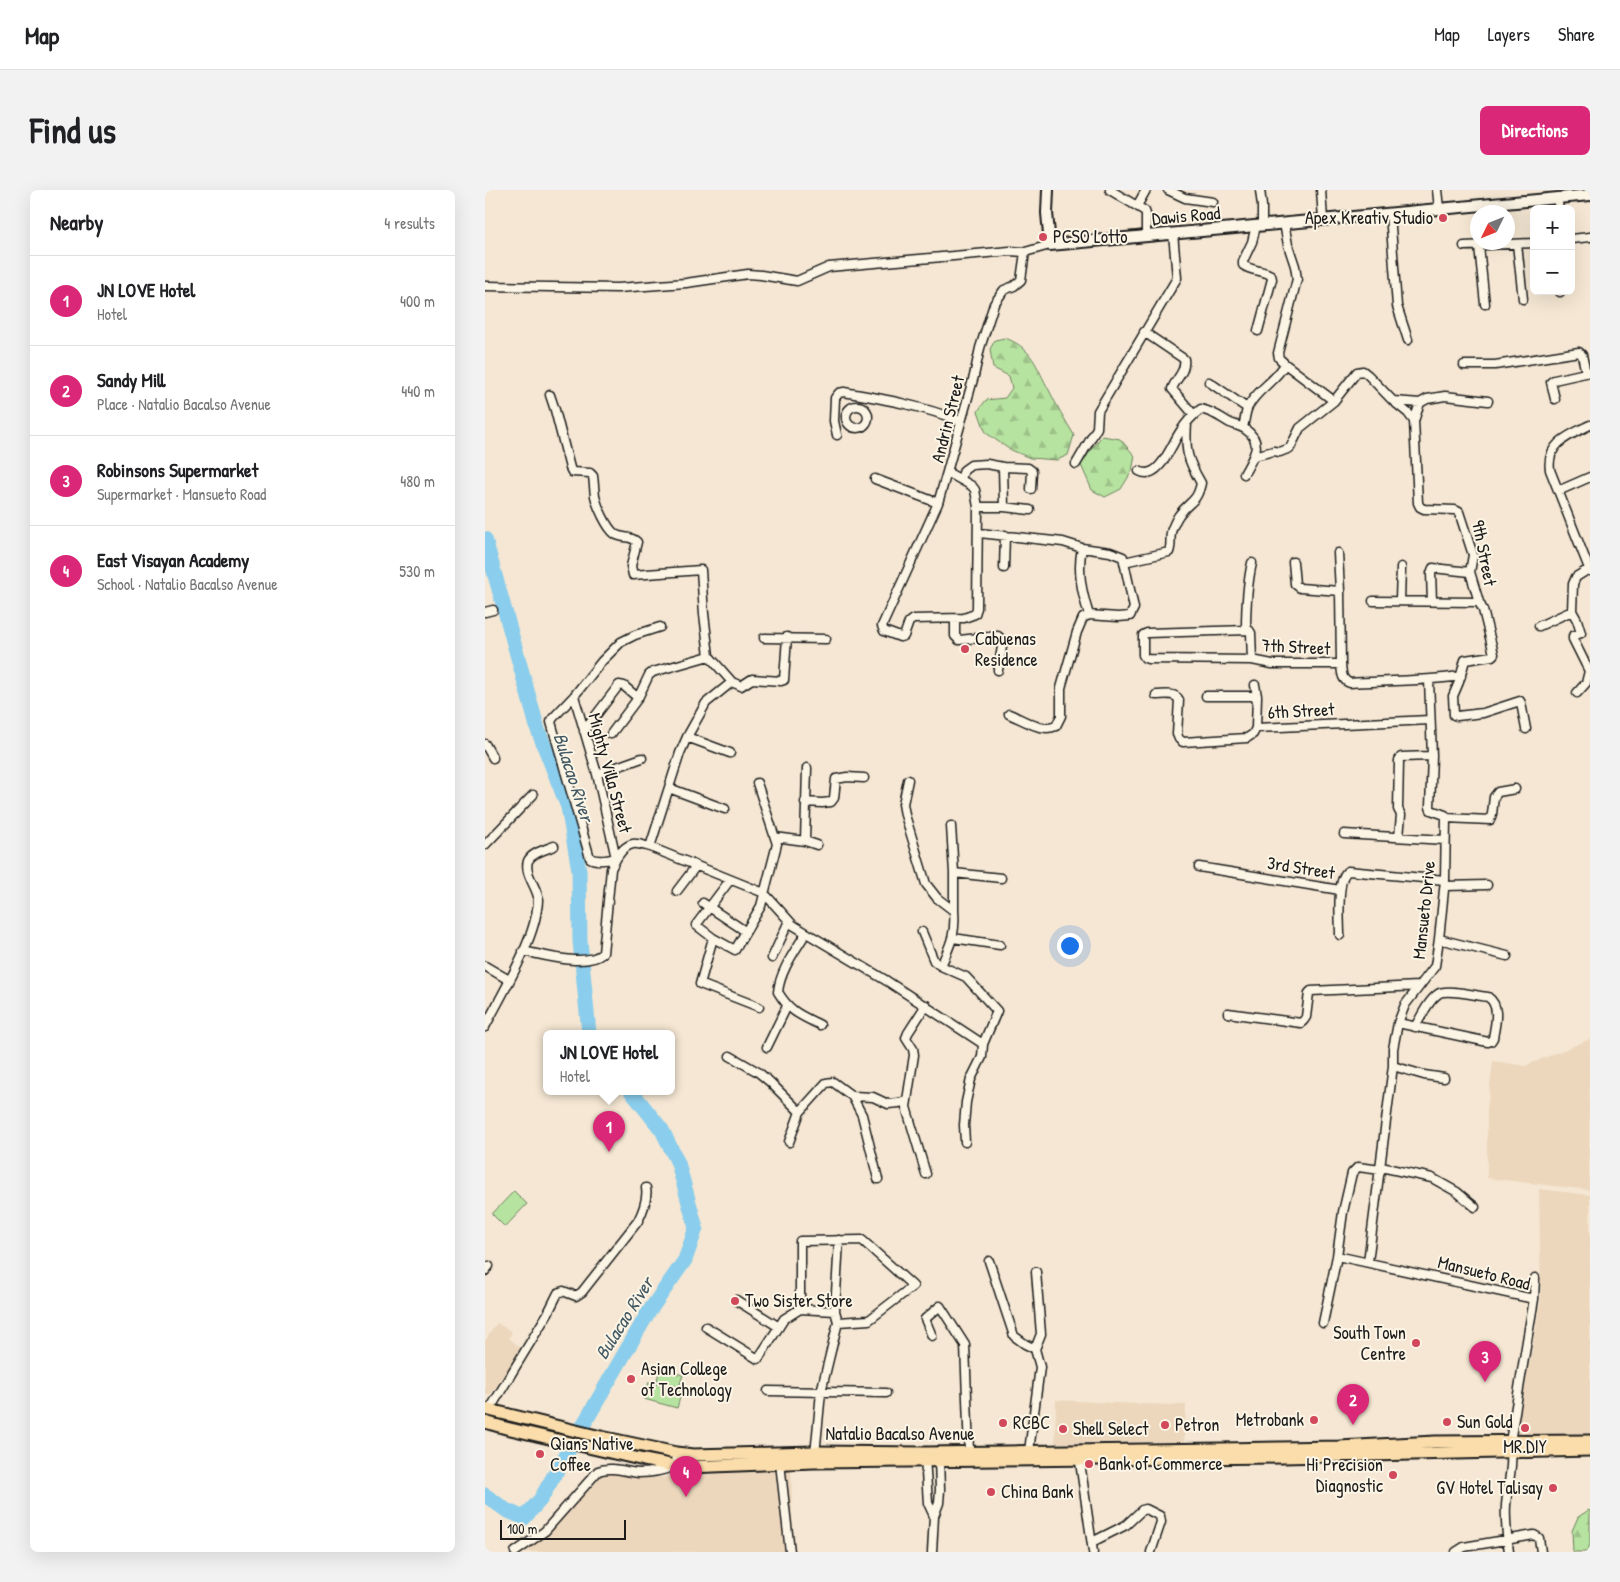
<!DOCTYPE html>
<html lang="en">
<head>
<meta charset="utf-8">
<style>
  body { margin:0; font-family:"Patrick Hand",sans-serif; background:#f2f2f2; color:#202124 }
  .controls { position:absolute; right:15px; top:15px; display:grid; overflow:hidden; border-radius:8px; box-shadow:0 5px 20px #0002 }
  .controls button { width:45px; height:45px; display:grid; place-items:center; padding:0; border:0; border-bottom:1px solid #e0e0e0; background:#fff; color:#202124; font:25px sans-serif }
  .compass { position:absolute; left:985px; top:15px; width:45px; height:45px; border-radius:50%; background:#fff; box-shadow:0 5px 20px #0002; rotate:227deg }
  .scale { position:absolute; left:15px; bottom:12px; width:126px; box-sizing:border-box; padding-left:5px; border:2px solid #1c1c1c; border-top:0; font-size:14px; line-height:18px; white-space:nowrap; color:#1c1c1c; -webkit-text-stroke:4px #fcf5e5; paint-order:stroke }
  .you { position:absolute; left:584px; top:755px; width:18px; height:18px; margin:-12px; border:4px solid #fff; border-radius:50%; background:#1a73e8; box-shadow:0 0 0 8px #1a73e833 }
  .badge { display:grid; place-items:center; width:32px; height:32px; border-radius:50%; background:#db2777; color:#fff; font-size:16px; font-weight:700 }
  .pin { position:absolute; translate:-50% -41px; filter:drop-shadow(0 1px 2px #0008) }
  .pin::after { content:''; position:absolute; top:26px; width:18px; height:15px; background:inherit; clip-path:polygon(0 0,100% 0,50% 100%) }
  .popup { position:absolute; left:58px; top:840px; width:132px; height:65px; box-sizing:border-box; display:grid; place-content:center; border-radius:8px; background:#fff; filter:drop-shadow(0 1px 4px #0005); font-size:16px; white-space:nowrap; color:#757577 }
  .popup b { font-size:19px; color:#202124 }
  .popup::after { content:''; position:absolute; left:50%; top:100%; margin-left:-10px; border:10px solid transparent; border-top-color:#fff }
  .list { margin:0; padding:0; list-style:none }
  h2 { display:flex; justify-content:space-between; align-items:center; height:65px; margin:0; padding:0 20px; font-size:21px }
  h2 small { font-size:16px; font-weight:400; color:#757577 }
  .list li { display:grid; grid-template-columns:32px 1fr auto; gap:15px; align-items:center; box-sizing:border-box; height:90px; padding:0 20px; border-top:1px solid #e0e0e0 }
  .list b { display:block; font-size:19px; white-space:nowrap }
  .list p { margin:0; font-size:16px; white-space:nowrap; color:#757577 }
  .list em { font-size:16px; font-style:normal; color:#757577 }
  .map { position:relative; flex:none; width:1105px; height:1362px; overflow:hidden; border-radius:8px }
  header { display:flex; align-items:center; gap:30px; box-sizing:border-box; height:70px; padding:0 25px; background:#fff; border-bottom:1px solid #e0e0e0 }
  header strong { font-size:24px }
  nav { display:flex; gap:28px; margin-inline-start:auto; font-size:18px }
  .intro { display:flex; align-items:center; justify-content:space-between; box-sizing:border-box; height:120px; padding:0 30px }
  h1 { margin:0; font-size:35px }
  .button { padding:12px 22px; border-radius:8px; background:#db2777; color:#fff; font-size:18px; font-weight:700 }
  main { display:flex; gap:30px; padding:0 30px }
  aside { flex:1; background:#fff; border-radius:8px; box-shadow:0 5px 20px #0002 }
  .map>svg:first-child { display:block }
</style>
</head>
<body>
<header>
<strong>Map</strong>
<nav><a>Map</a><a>Layers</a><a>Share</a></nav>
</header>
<div class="intro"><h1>Find us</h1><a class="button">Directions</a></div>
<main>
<aside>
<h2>Nearby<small>4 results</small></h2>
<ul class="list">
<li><span class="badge">1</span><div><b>JN LOVE Hotel</b><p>Hotel</p></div><em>400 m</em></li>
<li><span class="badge">2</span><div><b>Sandy Mill</b><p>Place · Natalio Bacalso Avenue</p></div><em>440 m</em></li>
<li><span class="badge">3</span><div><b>Robinsons Supermarket</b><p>Supermarket · Mansueto Road</p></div><em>480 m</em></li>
<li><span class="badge">4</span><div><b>East Visayan Academy</b><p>School · Natalio Bacalso Avenue</p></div><em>530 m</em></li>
</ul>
</aside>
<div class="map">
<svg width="1105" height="1362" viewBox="0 0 1105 1362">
  <defs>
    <pattern id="forest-firs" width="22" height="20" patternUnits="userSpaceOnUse" patternTransform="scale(1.25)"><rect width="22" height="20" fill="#b7e3a0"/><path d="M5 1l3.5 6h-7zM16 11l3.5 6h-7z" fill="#9dc289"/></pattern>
  </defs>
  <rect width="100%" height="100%" fill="#f5e7d3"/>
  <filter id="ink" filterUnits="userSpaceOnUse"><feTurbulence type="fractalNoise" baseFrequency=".02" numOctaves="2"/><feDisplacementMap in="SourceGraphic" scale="10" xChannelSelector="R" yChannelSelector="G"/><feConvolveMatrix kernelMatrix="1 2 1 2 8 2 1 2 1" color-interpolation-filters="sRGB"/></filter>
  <g filter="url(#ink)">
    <path fill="#ecd7bd" d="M1105,849l-1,151 -102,-12v-68l6,-49 32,5z
      M1054,999l51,6v243l-75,2 26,-140z
      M12,1133l15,9 -3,6 13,11 -31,45h-6v-53z
      M571,1210l80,4 50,1 -2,37 -129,1z
      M306,1279l1,47 4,36h-275l26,-18 58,-63 49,7z"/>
    <path fill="url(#forest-firs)" stroke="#6a805e" d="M520,148c28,10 31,29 44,52 7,15 16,30 25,45l-6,20 -11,5 -27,-2 -21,-9 -23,-16 -8,-22 8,-11 19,-2 7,-10 -3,-12 -16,-8 -3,-19 5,-9z
      M617,246l18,3 15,17 -3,15 -11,18 -16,8 -13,-7 -11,-25 12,-18z
      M1104,1320l1,1v41h-17l-1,-21 6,-14z"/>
    <path fill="#b7e3a0" stroke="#6a805e" d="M29,1001l13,13 -22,23 -13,-13z
      M175,1179l23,6 -4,12 -22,-7z
      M164,1192l33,9 -5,17 -33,-9z"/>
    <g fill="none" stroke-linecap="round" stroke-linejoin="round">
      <path stroke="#8bcdec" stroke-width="15" d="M0,349l53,191 30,77 11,63 1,71 9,92
        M0,1305l21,15 18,8 16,-18 108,-187 37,-53 11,-32 -18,-65 -16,-33 -31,-39"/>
      <defs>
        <path id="street" d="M625,0l35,21 1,3v22
          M683,0l17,8 28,4
          M775,0l2,16v19
          M836,0l2,30
          M952,0l2,18
          M1072,8l2,11
          M652,16l9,-16
          M905,24l7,92 11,34
          M799,33l4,22 7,21 2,13 -19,74 1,5 6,6 49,37
          M771,36l-4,16 -9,19v4c8,6 19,5 28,10l1,4 -14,52
          M1086,49l19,-2
          M1032,54l6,55
          M979,56l70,-3
          M994,56l6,58
          M0,96l133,2 68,-5 62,-9 13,1 36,6 32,-14 181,-16 15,1 25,-7
          M1075,101v1
          M659,142l40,27c2,13 -8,19 -12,30l22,26
          M979,175h31l84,-13 3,3 4,18
          M724,192l38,26
          M65,205l5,15 15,58 2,4 18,1 3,3c1,7 1,13 2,20 2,10 12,32 20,38 7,5 16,1 22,8l-6,24 2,9 68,-5 3,44 5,42 23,26
          M1070,209l-4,-17 3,-2 36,-8
          M909,211l26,2 7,-4 18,-3 43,5
          M935,213l-6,18 4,82 2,4 4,2 31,1 4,2 14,43 -3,17 9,30 4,8 11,44 -2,2 -27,4 -6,22 -6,14 1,19 3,1 26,-3 37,-12 1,2 5,26
          M361 227a11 11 0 1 1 22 0a11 11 0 1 1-22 0Z
          M1105,235c-20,10 -44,18 -40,45l40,101
          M758,237c2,-6 2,-14 5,-20 8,-17 28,-26 37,-43
          M352,245l-3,-14 1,-23 4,-5 5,-1c40,7 79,14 116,29
          M769,266l20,-5 6,1 10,-4 10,-20 34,-27 23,-29 6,-1 5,4 25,26 15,12 6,8
          M591,274l21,-36 1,-17 79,-133 -4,-45
          M518,277l1,40
          M654,281c20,11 32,-26 41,-39 5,-8 13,-17 21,-23 15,4 17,7 29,14 5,2 10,3 15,6 20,14 8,28 -1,45
          M462,282l-9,31 -56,123 2,5 16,6 4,-1 5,-14 4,-3 51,-1 11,-4 2,-6 1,-101 -3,-17 -3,-4 -25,-14 27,-96 6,-28 14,-44 10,-14 10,-4 7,-6 4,-28
          M390,289l63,24
          M476,289l3,-9 7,-5 16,-1 16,3 25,1 4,3 -1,18
          M1073,301l32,-14
          M493,317h26l26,3
          M494,343l84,9 19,6
          M853,363l2,38
          M639,372l45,-10c3,-7 0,-16 3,-23 2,-5 4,-10 7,-14 10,-14 18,-12 22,-32 -14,-24 -16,-32 -14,-60
          M808,372l2,22 5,4 40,3 1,73c1,8 0,16 9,19 37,-2 74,-2 111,-7
          M519,378l1,-33
          M888,411l106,1
          M915,411l1,-34
          M947,411l-1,-28 2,-5 37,4
          M0,422l8,-2
          M470,429v17l4,4 39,-4 5,5 -5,29
          M1054,436l33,-15
          M761,440c0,-23 1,-45 6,-67
          M279,448l62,1
          M767,470l-1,-27 -2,-3 -102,3 -4,2v20l2,3 3,1 104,1 20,4h69
          M770,495l2,11 -1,32
          M1092,503l9,-10 3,-12 -16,-32v-3l8,-3 -4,-13 -5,-9 1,-27 3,-7 13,-8
          M671,505c8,0 19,-3 23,5l-2,34 2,5 4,3 64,-4 6,-4 3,-6
          M89,506l23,78 19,84c-8,2 -19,4 -26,0l-39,-136 2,-4 21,-22 28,-35 19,-19 14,-7 25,-8
          M721,506h51
          M524,524c13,5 33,19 47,12l5,-10v-28l16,-56 6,-14 6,-3 29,2 12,-1 4,-8 -11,-51 -13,-5 -28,-4c-5,23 0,45 7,67
          M771,538l174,-8
          M99,541l35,-46 5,1 14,12
          M126,544l27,-36 11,-23 4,-3 56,-16
          M202,547l43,16
          M0,554l8,14
          M112,584l45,-16
          M423,590l-5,24 2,11 21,69 11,14 17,13c2,24 -4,34 -13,55
          M184,598l56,21
          M320,612l17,1 9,-1 3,-4 2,-19 11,-2 17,1
          M961,628l44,2 2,-6 2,-17 4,-5 17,-3
          M466,636l3,47v38
          M859,644l101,6
          M290,647l30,4 12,4
          M914,647l2,-22 -3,-6 1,-49 2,-3 31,-1
          M320,651l2,-73
          M0,655l48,-50
          M165,657l30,-94 7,-16 19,-34 26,-21 9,4 11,-7 29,2 3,-1 3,-43
          M714,677l141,23
          M469,683l47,5
          M245,690l-34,45 17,13 22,12 26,-44 16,-62 -20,-61
          M960,696l42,-1
          M192,701l19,-25
          M218,713l39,26
          M437,742l12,29 7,5 25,11 31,34 -14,33 -1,13 -11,22 -5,23 -2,23 1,17
          M321,743c-11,18 -26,38 -28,59 12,20 22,23 42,33
          M855,745c0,-14 -4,-57 8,-64l97,9
          M228,748l-13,46 59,23
          M468,748l47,7
          M954,749l68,17
          M38,761c20,4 64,17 80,2l8,-84c4,-9 11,-23 22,-25 5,-1 12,2 17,3l114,46 29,32 94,56 96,63
          M287,768l17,-37
          M0,776l24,14
          M441,815l-18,28 -2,5 7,11 1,6 -8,52 20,67
          M743,823l73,10 3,-3 2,-3 3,-24 2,-2 108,-5
          M913,833l90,19 3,-1 2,-3c2,-13 8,-32 -5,-41 -11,-1 -42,-9 -50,-3 -10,7 -17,23 -23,33
          M0,837c16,-31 48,-84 52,-118 1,-4 1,-8 1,-12 -2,-11 -14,-24 -10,-36 3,-8 19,-12 26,-15
          M282,857l20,-41
          M245,866l28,16 12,10 30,30
          M908,876l31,9 20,3
          M367,906l10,19 16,64
          M304,952l11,-30 26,-29 7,-1 19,14 21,1 15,7 11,-1 7,-2
          M896,977l51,11 25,14 18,15
          M852,1066l197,43
          M504,1071l25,75 11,8 10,5 5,18 -11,84
          M883,1072l25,-196v-17l5,-26 7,-18 30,-39 4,-27 6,-59 1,-62 -1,-3 -14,-5 -1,-3 2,-51 -3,-76
          M0,1081l4,-5
          M251,1110l43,27
          M315,1119v-68l62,-1 51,46 -44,34 -31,2
          M838,1133l14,-67 6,-44 9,-39 6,-6 23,3
          M221,1137l52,32 26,-40 16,-10 35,2
          M447,1146l-7,-17 15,-13 25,39 4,107
          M550,1159l6,-15 -5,-62
          M283,1201l118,2
          M5,1219l58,-96 10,-20 5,-2 13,5 6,-4 56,-71c5,-10 10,-22 8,-33
          M330,1265l6,-63 17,-70 -3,-11 4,-71
          M594,1265l14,97
          M440,1267l3,46 6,13
          M295,1273l10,89
          M607,1352l34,-17 16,-15 4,-1 14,7 1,6 -10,30
          M30,1362l30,-21 53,-60c14,-5 28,1 41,2 13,0 24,-2 36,-7l1,-13
          M447,1362l2,-36 5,-13 1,-13 -1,-33
          M971,1362l8,-5 70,-12 5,3 2,14
          M1024,1362c-2,-15 -4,-32 -3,-47 2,-22 8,-42 4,-63l24,-143 1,-21"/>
        <path id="secondary" d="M563,0l-1,23 3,32 540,-50"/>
        <path id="primary" d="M0,1219l116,28 75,16 17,2 122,-3 110,1 296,-4 118,-2 96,-5 155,-1
          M0,1232l21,6 138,32 31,6 14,1 125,-5 469,-5 307,-7"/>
      </defs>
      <use href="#street" stroke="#1c1c1c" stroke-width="11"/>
      <use href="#secondary" stroke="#1c1c1c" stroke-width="14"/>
      <use href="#primary" stroke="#1c1c1c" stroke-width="15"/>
      <use href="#street" stroke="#fcf5e5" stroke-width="8"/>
      <use href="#secondary" stroke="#fcf5e5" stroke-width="10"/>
      <use href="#primary" stroke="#faddab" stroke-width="11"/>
    </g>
  </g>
  <g fill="#d1495b" stroke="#fcf5e5" stroke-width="2">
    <circle cx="958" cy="28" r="5"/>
    <circle cx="558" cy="47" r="5"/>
    <circle cx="480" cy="459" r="5"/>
    <circle cx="250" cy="1111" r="5"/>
    <circle cx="931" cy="1153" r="5"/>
    <circle cx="146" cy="1189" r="5"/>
    <circle cx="829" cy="1230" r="5"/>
    <circle cx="962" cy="1232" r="5"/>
    <circle cx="518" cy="1233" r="5"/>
    <circle cx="680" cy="1235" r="5"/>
    <circle cx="1040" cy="1238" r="5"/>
    <circle cx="578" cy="1239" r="5"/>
    <circle cx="55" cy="1264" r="5"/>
    <circle cx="604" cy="1274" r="5"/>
    <circle cx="908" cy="1285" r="5"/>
    <circle cx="1068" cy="1298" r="5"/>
    <circle cx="506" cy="1302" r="5"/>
  </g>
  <g text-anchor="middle" stroke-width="4" stroke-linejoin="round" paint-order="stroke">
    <g font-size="18" fill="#1c1c1c" stroke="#fcf5e5">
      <text transform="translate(701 26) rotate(-5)" y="6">Dawis Road</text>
      <text transform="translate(463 229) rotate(-76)" y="6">Andrin Street</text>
      <text transform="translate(999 363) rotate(79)" y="6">9th Street</text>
      <text transform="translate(811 457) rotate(3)" y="6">7th Street</text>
      <text transform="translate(816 521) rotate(-3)" y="6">6th Street</text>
      <text transform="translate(125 583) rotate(75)" y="6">Mighty Villa Street</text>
      <text transform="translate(816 678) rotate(9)" y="6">3rd Street</text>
      <text transform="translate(939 720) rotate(-84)" y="6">Mansueto Drive</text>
      <text transform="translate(999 1083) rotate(14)" y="6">Mansueto Road</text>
      <text x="415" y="1250">Natalio Bacalso Avenue</text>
    </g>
    <g font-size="18" fill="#1c1c1c" stroke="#fcf5e5" text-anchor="start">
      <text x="948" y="34" text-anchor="end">Apex Kreativ Studio</text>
      <text x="568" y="53">PCSO Lotto</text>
      <text x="490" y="455">Cabuenas<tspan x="490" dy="21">Residence</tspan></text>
      <text x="260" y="1117">Two Sister Store</text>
      <text x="921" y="1149" text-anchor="end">South Town<tspan x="921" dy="21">Centre</tspan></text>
      <text x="156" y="1185">Asian College<tspan x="156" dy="21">of Technology</tspan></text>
      <text x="819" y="1236" text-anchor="end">Metrobank</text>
      <text x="972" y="1238">Sun Gold</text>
      <text x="528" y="1239">RCBC</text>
      <text x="690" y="1241">Petron</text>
      <text x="588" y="1245">Shell Select</text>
      <text x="65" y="1260">Qians Native<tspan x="65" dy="21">Coffee</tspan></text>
      <text x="1040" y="1263" text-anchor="middle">MR.DIY</text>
      <text x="614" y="1280">Bank of Commerce</text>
      <text x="898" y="1281" text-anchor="end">Hi Precision<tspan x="898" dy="21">Diagnostic</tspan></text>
      <text x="1058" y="1304" text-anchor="end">GV Hotel Talisay</text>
      <text x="516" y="1308">China Bank</text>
    </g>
    <g font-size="19" font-style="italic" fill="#435a65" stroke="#fcf5e5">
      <text transform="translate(89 587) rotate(72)" y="7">Bulacao River</text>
      <text transform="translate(139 1128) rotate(-58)" y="7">Bulacao River</text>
    </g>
  </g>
</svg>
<div class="controls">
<button>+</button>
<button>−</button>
</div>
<svg class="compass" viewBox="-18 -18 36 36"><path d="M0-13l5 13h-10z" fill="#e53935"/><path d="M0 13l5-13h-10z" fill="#757577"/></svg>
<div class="scale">100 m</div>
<div class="you"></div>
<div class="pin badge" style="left:124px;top:962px">1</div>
<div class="popup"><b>JN LOVE Hotel</b>Hotel</div>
<div class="pin badge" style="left:868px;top:1235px">2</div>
<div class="pin badge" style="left:1000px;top:1192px">3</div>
<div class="pin badge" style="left:201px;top:1307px">4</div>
</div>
</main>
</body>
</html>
